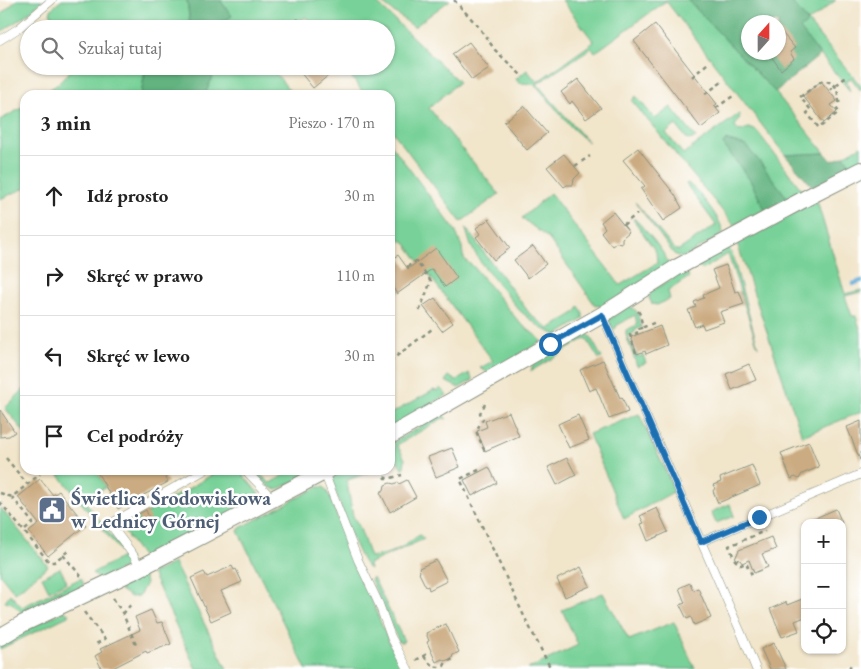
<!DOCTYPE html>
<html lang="pl">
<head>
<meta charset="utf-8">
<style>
  body { margin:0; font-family:"EB Garamond",serif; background:#f6f6f6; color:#222 }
  .controls { position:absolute; right:15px; bottom:15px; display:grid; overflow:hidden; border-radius:10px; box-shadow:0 1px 4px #0004 }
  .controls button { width:45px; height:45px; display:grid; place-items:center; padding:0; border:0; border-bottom:1px solid #e0e0e0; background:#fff; color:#222; font:25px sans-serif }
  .compass { position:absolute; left:741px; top:15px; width:45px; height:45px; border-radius:50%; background:#fff; box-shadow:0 1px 4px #0004; rotate:21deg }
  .stop { position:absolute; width:15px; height:15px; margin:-11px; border:4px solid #1f6fb2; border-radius:50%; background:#fff }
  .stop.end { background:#1f6fb2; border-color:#fff; box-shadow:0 1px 5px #0008 }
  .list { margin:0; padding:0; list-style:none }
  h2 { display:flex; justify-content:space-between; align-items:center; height:65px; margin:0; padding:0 20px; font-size:21px }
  h2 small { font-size:16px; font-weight:400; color:#767676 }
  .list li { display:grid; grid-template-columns:32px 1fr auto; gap:15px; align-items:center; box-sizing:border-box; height:80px; padding:0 20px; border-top:1px solid #e0e0e0 }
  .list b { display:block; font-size:19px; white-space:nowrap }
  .list em { font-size:16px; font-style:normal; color:#767676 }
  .icon { flex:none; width:28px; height:28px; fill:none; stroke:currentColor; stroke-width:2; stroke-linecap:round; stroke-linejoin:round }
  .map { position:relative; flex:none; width:861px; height:669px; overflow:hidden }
  .search { position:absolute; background:#fff; box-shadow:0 1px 4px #0004; left:20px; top:20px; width:375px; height:55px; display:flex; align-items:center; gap:12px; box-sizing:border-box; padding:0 18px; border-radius:28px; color:#767676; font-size:19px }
  .panel { position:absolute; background:#fff; box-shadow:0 1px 4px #0004; left:20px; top:90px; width:375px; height:385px; border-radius:15px }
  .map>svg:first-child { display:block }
</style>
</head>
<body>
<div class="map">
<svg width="861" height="669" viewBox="0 0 861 669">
  <rect width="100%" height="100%" fill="#fff"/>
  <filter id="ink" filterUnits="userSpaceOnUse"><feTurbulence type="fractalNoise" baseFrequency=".02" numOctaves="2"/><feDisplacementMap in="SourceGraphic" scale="10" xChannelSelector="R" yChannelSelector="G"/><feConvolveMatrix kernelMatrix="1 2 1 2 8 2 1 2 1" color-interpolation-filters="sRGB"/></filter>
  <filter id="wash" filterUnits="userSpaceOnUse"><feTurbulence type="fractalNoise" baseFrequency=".0096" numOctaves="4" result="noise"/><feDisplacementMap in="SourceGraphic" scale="20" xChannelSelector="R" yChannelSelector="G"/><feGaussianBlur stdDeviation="1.12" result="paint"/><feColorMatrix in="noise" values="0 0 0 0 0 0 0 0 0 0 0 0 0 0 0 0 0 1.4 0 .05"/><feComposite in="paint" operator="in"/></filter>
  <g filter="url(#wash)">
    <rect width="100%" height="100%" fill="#f1e5ca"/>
    <path fill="#78d198" stroke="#4c8766" d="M17,0h26l-13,12 -30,21v-18z
      M62,0h125l3,24 -7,5h-123l-10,-16 2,-5z
      M220,0h154l85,82 -30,26 70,86 -38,28 -71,-94v-33h-25l-22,-29h43v-37h-71l-9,-12 -19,12h-75l20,-13z
      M378,0h72l-36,27z
      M562,0h126l87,92 50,61 -40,2 -119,-154 -66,48 -5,3 -4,-4 -54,36 51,58 -17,-15 -36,-43 -16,-1 -3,-4 11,-9 10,12 57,-40z
      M790,0h46l-28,22 53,64v5l-10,-13 -5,3 4,10 -51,-62 9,-7z
      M75,66h71l-5,29h-100l17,-11z
      M209,66h61l23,29h-88l8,-20z
      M636,96l19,23 16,-12 25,31 -8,2 -12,-15 -10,8 17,21 56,-40 1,3 -5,9 4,5 10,-3 8,3 44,58 1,4 -14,6 -29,-38 -13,-15 -23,-2 27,36 15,30 -31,15 -102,-124z
      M25,106v82l-25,11v-79z
      M390,143l65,87 7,17 1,9 3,5 7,5 47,57 20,16 1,3 -52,31 -9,-5 13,-7 -90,-121 -13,8z
      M861,146v18l-8,4 -9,-12z
      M688,183c11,9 35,37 35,51l-41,24 -8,-4 -39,-52 40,48h4l37,-25 -30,-41z
      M550,193l70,92 37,-22 -1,-11 -23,-33h2c13,14 27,29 35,47l-66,41 -9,-2 -46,-66 -27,-21z
      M817,201l28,93 16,-4v2l-16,4 7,20h4l5,16v80l-59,24 -66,-196z
      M465,227l65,87 19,15 27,-17 3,-6 4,8v5l-26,16 -16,-7 -22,-18 -38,-47 -10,-17z
      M728,247l4,7 26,93 -30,-93 -25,15 -6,-3v-3z
      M686,271l3,6 -21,14 2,8 -13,6 -5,-1 -3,-6 2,-7z
      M629,306c13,6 7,11 13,21l-7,3v2l-7,5 7,17h2l1,3 5,-2 3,8 -9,3 -11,-31v-5l11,-5 -2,-10 -19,11v2l-3,2 -5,-10z
      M586,333l4,3 12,22 -3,1 -13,-21 -55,33 2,-8z
      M469,373l4,7 -14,8 -14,-7 4,-5 7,5z
      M25,388v45l-20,-25z
      M440,388l7,7 -57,34v-15l44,-24 3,1z
      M442,414l5,5 -4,-1 -46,27 8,14 -1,9h-2l-9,-14 2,-1 -1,-11z
      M639,414l36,77 -51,28 -35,-85z
      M55,470h41l10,17 -22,13 45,59 1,6 -30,15 -8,-7 32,-17z
      M220,470h19l20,24 1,8 -116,57 -19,-26v-7z
      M252,470h3l15,13 13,-7 1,-6h33l-40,20 -7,-3z
      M346,470h29l-27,10 -1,3 6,33 6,10 11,31c11,0 28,-7 37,-13 5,-3 8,-7 13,-9l4,4 -56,25 2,5c-11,-4 -32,-69 -36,-83l-1,-9z
      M318,487h6l5,8 15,40 45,107 15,27h-98l-68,-138 2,-3z
      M730,504l4,12 -18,7 -5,-11z
      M0,507l48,59 -33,27 -15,-19z
      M174,563l53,106h-31l-44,-96z
      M60,568l7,14 -18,9 -7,-14z
      M141,575l3,2 2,6 -7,13 -8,1 -11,-7 1,-6z
      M373,577l31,64 -2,1h-3l-28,-62z
      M81,578l3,7 -2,2 -57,29 -13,-13 -7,-2 5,-7 12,13z
      M603,593l26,47 45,-18 21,47h-167l50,-24 -16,-35z
      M64,611l6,4 -70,34v-7z"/>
    <path fill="#62b380" stroke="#40785a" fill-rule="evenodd" d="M187,0h33l12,16 -20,13h-29l7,-5z
      M688,0h102l18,22 -8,7 20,26 -45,37zM748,22h30v30h-30z
      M146,66h63l4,9 -8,20h-64z
      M726,140l20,6 13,15 29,38 -23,11 -15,-30 -27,-36z
      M825,153l7,8 12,-5 9,12 -40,19 -28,-32z"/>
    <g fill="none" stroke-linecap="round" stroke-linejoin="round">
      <path stroke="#5da7d5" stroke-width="4.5" d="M853,284l8,-3"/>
    </g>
    <g id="blocks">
      <path fill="#cbab81" d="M655,24l62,80 -3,2 6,7 -19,15 -67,-87z
        M778,28l17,20 -5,4 4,7 -13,11 -13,-18h10z
        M469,42l20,26 -17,12 -20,-26z
        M308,66h32l-27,22 -13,-16z
        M578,79l23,29 -15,11 -14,-18 -2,3 -9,-12z
        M821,81l16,20 -6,4 6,7 -13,11 -21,-27z
        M524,106l23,27 -20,17 -23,-28z
        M638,148l37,47 7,13 -19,13 -22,-32 4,-3 -22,-26z
        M564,154l16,19 -6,6 -1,6h-6l-3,2 -17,-20z
        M613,212l16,20 -7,6v6l-6,-1 -4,3 -11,-14 4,-4 -4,-6z
        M489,219l21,29 -16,12 -18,-23 4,-3 -4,-6z
        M533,246l13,18 -18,14 -14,-18z
        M436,248l21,30 -12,9 -13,-18 -35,25 -7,-11v-23l8,-5 10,14z
        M726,265l9,27 4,-1 5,13 -24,8 4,10 -20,7 -2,-5 -7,3 -7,-17 8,-3 -2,-5 10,-4 -1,-3 16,-7 -7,-18z
        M435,298l18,25 -11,8 -19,-25z
        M660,326l7,19 -21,9 -1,-3 -8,3 -6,-17z
        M603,360l17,38 2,-1 6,15 -19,7 -13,-31 -7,3 -9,-21z
        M749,364l7,16 -24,10 -6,-16z
        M0,410l15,22 -6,4 -9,1z
        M509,412l10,24 -34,15 -8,-20 10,-4 -2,-6z
        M578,415l11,25 -20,8 -11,-24z
        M861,421v39h-1l-13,-33z
        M809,442l10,25 -17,7 -3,5 -4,-2 -4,2 -10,-26z
        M452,448l8,19 -24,10 -8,-20z
        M567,458l9,17 -19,10 -9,-18z
        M752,465l8,20 -42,18 -5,-12 2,-3 -2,-3 8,-3 -1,-4z
        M489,467l8,16 -25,13 -8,-16z
        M96,470h66l6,12 -28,15 1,3 -9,5 -2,-3 -12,7z
        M40,479l13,16 6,-4 27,34 -38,31 -19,-24 10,-8 -21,-27z
        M407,480l9,17 -26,15 -10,-20 4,-2 1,-5 5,-2 4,1 4,-2 1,2z
        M657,508l11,24 -20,9 -7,-17 3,-1 -4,-7z
        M836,509l6,14h-38z
        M146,510l4,10 -9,4 -4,-9z
        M771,537l5,12 -14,5 6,13 -14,6 -5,-13 -7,3 -2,-3 -5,-1 4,-9z
        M436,560l11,21 -18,9 -1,-4 -2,1 -7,-14 1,-1 -1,-4z
        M232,566l2,4 2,-1 6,13 -21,9 10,21 -20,9 -20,-43 13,-6 3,5z
        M581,567l9,19 -25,11 -8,-18z
        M690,583l3,7 5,-2 13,30 -17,7 -3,-8 -4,2 -7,-14 5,-2 -6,-15z
        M805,598v19l-10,4 4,10 -17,6 -12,-28 16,-7 1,3z
        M151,610l6,13 5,-1 9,22 -24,9 -1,-2 -35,18h-9l-7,-13 7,-4 -2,-3 40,-19 -5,-13z
        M446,624l13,28 -6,3 -1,3 -7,3 -3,-2 -6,3 -9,-20 2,-1 -3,-8z
        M774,643l12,26h-16l-9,-20z"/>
    </g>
  </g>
  <g filter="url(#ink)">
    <use href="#blocks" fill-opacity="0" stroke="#88917f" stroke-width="1"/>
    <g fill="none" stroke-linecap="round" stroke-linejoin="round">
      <defs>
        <path id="lane" d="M0,40l19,-12 33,-28
          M602,315l140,320 14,34
          M245,470l28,29
          M324,472l34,88 21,44 12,33 17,32
          M701,542l160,-68
          M140,568l-6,-12 -24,-32 95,-54"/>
        <path id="street" d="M390,436l212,-121 74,-47 134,-72 51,-26
          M0,637l22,-13 118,-56 188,-98"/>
      </defs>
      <use href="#lane" stroke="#88917f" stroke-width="9"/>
      <use href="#street" stroke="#88917f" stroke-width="18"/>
      <path stroke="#88917f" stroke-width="2.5" stroke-dasharray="4 4" stroke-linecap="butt" d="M454,0l24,26 17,24 27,26
        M297,19l7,10
        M333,66l4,5v4
        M692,77l16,-14
        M830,90l16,-13
        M705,94l17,-12
        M716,108l17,-12
        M836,108l3,4 -20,16 -12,-15 4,-3 -11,-13 23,-17c18,4 13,12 17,25
        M575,166l15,-10
        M623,225l14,-11
        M407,267l9,-6 15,20 -12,31
        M638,311c4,5 2,11 6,16l12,-5
        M636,353l-6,-18 7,-2 -1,-3 8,-3
        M390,361l42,-32
        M485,404l-5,9 3,6 -7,12 9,21
        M6,458l21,26
        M380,470l5,8h6l11,-3
        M479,470l-19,9 64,137 27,53
        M0,493l12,4 28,-23
        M12,497l21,26 -9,8
        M0,502l49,60h5l14,-11
        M63,555l18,21
        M752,575l-6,-12 -5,2 -6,-5 -6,-14 36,-15
        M113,598l10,16 13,31
        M84,612l21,27 -11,6
        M123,614l9,-11
        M424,656c5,8 10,13 20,10l2,-4 7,-3
        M416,660l11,-6
        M849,669l3,-7"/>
      <use href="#lane" stroke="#fff" stroke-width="8"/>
      <use href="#street" stroke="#fff" stroke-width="16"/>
    </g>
  </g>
  <g fill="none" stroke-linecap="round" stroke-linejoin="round" filter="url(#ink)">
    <path stroke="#1f6fb2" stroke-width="6" d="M550,344l52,-29 99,227 58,-25"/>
  </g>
  <defs>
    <symbol id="civic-square" viewBox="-11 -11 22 22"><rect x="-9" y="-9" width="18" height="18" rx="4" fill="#5c6f8a" stroke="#fff"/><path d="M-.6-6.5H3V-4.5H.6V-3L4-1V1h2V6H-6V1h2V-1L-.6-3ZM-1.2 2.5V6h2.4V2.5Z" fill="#fff"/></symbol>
  </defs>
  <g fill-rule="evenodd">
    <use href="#civic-square" x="36" y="494" width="32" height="32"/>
  </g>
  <g text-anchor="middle" stroke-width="5" stroke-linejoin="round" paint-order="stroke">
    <g font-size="20" font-weight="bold" fill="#4e5e75" stroke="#fff" text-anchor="start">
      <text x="71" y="505">Świetlica Środowiskowa<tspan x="71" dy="23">w Lednicy Górnej</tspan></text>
    </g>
  </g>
</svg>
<div class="controls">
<button>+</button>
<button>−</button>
<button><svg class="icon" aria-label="locate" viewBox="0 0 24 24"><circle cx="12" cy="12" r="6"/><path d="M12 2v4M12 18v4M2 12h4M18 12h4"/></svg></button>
</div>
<svg class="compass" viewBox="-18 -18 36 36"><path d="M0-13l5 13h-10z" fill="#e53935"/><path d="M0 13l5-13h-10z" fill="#767676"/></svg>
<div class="stop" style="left:550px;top:344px"></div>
<div class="stop end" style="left:759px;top:517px"></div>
<div class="search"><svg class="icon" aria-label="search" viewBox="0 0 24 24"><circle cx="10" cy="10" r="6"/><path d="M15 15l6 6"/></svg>Szukaj tutaj</div>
<section class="panel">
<h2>3 min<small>Pieszo · 170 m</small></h2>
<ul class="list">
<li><svg class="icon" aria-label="ahead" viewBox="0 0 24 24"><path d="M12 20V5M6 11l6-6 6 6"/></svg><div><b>Idź prosto</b></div><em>30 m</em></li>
<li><svg class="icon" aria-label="right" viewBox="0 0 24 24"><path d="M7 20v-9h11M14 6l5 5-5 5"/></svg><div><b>Skręć w prawo</b></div><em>110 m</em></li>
<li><svg class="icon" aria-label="left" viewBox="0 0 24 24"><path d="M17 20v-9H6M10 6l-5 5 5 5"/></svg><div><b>Skręć w lewo</b></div><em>30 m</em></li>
<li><svg class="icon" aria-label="arrive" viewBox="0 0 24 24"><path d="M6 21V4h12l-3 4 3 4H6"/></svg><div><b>Cel podróży</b></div></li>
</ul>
</section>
</div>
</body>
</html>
